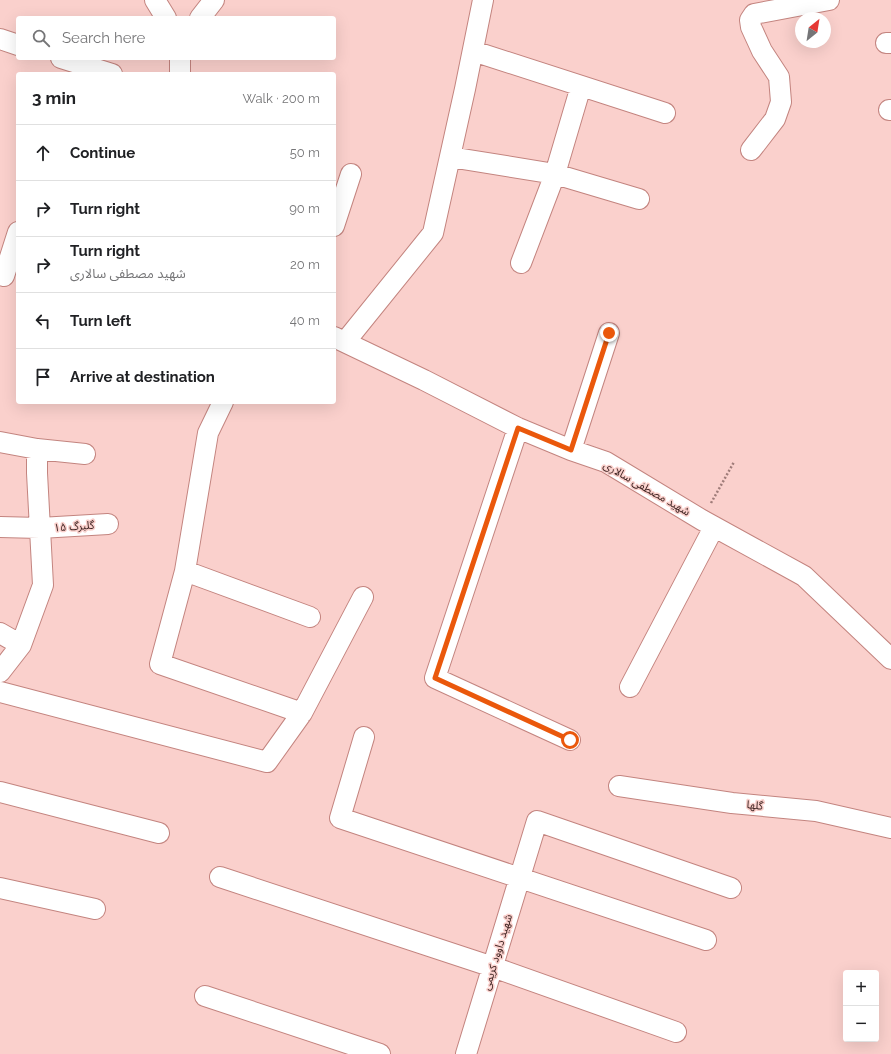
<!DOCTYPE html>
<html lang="en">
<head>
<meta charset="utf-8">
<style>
  body { margin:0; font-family:Raleway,"Noto Sans Arabic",sans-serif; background:#f2f2f2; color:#202124 }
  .controls { position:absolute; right:12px; bottom:12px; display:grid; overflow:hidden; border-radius:4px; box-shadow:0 4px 16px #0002 }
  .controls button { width:36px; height:36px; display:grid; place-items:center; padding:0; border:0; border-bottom:1px solid #e0e0e0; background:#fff; color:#202124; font:20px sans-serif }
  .compass { position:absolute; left:795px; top:12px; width:36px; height:36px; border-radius:50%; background:#fff; box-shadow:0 4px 16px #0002; rotate:30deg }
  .stop { position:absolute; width:12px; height:12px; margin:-9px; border:3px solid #ea580c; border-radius:50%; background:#fff }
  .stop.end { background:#ea580c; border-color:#fff; box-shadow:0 1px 4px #0008 }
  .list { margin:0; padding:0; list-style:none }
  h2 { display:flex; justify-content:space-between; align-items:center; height:52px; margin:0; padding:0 16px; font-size:17px }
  h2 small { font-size:13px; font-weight:400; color:#757577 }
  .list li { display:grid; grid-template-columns:26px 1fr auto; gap:12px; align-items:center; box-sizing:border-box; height:56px; padding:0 16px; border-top:1px solid #e0e0e0 }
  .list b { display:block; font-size:15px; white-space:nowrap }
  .list p { margin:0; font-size:13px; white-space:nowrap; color:#757577 }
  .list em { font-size:13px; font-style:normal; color:#757577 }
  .icon { flex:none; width:22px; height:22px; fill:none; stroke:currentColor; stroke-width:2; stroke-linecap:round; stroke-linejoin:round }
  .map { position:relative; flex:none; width:891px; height:1054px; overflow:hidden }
  .search { position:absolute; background:#fff; box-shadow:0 4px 16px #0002; left:16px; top:16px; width:320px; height:44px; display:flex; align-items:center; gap:10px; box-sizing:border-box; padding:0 14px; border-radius:4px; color:#757577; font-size:15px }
  .panel { position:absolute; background:#fff; box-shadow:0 4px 16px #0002; left:16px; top:72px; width:320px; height:332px; border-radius:4px }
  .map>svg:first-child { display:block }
</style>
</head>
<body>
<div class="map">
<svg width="891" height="1054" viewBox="0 0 891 1054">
  <rect width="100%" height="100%" fill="#fad0cc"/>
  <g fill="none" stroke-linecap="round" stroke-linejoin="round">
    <defs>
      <path id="minor" d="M155,0l11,18
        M200,18l14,-18
        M0,39l18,6
        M886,43h5
        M473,51l192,62
        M61,58l51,16
        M180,74v-16
        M889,110h2
        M751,150l24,-31 6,-17 -2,-25 -17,-26 -11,-24 -1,-7 4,-6 75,-14
        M450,157l105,17 84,25
        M334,226l17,-52
        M521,263l34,-89 26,-88
        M4,276l14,-44
        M334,337l90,43 94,48 53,22 35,12 96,58 102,56 87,83
        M345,342l88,-109 32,-144 18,-89
        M223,402l-15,31 -23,138 125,46
        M518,428l-83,250 135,62
        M0,442l37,7 48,5
        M571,450l38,-117
        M0,527l40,1 68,-4
        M185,571l-25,93 142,49
        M0,633l21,12
        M0,672l21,-27 22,-60 -6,-112v-24
        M630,687l84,-160
        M0,692l267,70 35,-49 61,-116
        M364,737l-24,81 366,122
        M619,786l113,17 84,8 75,17
        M0,792l159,41
        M220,877l273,90 183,65
        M0,888l95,21
        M205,996l175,58
        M466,1054l71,-233 194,67"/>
    </defs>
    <use href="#minor" stroke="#c3847f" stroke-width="22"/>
    <path stroke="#9f7c79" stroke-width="2.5" stroke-dasharray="2 2" stroke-linecap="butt" d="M711,503l23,-41"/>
    <use href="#minor" stroke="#fff" stroke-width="20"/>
  </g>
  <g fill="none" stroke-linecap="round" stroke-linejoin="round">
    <path stroke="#ea580c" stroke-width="5" d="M570,740l-135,-62 83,-250 53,22 38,-117"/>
  </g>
  <g text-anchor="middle" stroke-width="3" stroke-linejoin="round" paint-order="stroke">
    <g font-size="11" fill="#3e2422" stroke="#fad0cc">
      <text transform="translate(647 488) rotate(30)" y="4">شهید مصطفی سالاری</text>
      <text transform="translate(74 526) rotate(-4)" y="4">گلبرگ ۱۵</text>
      <text transform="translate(755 805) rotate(6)" y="4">گلها</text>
      <text transform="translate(497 952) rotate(-73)" y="4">شهید داوود کریمی</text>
    </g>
  </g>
</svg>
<div class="controls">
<button>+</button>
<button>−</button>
</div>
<svg class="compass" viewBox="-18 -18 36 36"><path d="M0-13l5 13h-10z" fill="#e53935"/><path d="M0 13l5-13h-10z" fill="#757577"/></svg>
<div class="stop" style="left:570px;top:740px"></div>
<div class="stop end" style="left:609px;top:333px"></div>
<div class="search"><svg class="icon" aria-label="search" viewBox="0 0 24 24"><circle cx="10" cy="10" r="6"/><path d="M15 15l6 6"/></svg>Search here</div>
<section class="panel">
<h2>3 min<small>Walk · 200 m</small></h2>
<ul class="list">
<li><svg class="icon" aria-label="ahead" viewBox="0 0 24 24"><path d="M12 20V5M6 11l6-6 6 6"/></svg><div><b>Continue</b></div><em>50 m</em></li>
<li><svg class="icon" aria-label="right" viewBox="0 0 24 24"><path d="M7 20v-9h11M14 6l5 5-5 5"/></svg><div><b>Turn right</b></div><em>90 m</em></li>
<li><svg class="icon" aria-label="right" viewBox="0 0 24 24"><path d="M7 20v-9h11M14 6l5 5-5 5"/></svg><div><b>Turn right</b><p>شهید مصطفی سالاری</p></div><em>20 m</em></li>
<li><svg class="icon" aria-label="left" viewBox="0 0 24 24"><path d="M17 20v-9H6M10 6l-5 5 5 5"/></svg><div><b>Turn left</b></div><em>40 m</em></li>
<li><svg class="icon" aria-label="arrive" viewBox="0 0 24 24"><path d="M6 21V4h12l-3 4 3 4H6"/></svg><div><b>Arrive at destination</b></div></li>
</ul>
</section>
</div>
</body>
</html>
